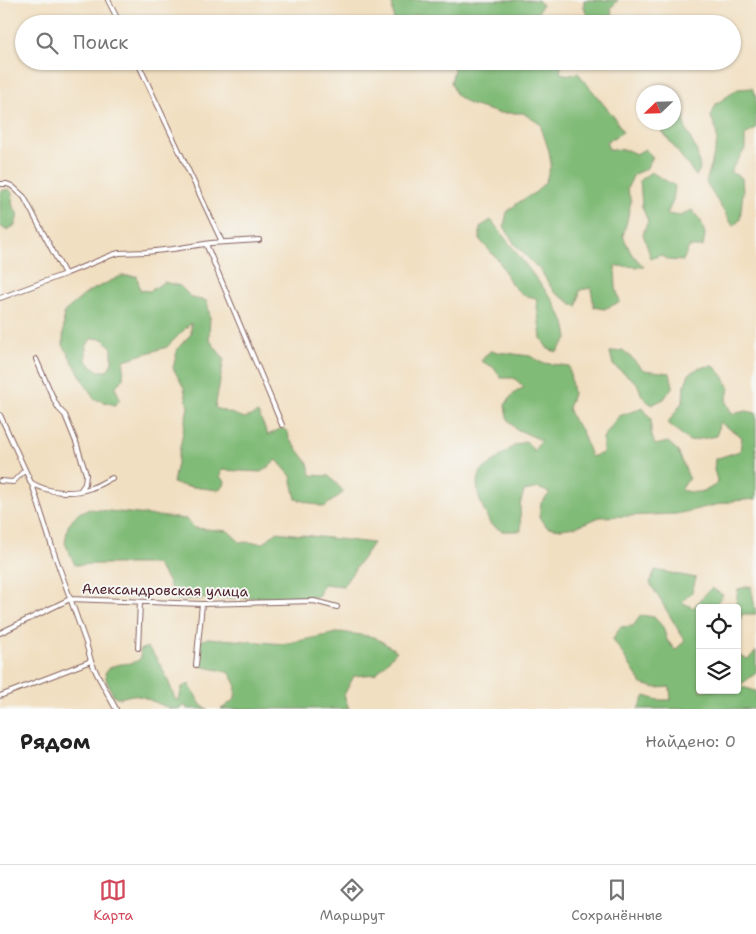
<!DOCTYPE html>
<html lang="ru">
<head>
<meta charset="utf-8">
<style>
  body { margin:0; font-family:"Shantell Sans",sans-serif; background:#f2f2f2; color:#222 }
  .controls { position:absolute; right:15px; bottom:15px; display:grid; overflow:hidden; border-radius:5px; box-shadow:0 1px 4px #0004 }
  .controls button { width:45px; height:45px; display:grid; place-items:center; padding:0; border:0; border-bottom:1px solid #e0e0e0; background:#fff; color:#222; font:25px sans-serif }
  .compass { position:absolute; left:636px; top:85px; width:45px; height:45px; border-radius:50%; background:#fff; box-shadow:0 1px 4px #0004; rotate:247deg }
  .list { margin:0; padding:0; list-style:none }
  h2 { display:flex; justify-content:space-between; align-items:center; height:65px; margin:0; padding:0 20px; font-size:21px }
  h2 small { font-size:16px; font-weight:400; color:#767676 }
  .icon { flex:none; width:28px; height:28px; fill:none; stroke:currentColor; stroke-width:2; stroke-linecap:round; stroke-linejoin:round }
  .map { position:relative; flex:none; width:756px; height:709px; overflow:hidden }
  .search { position:absolute; background:#fff; box-shadow:0 1px 4px #0004; left:15px; right:15px; top:15px; height:55px; display:flex; align-items:center; gap:12px; box-sizing:border-box; padding:0 18px; border-radius:28px; color:#767676; font-size:19px }
  .sheet { height:155px; background:#fff }
  nav { display:flex; justify-content:space-around; align-items:center; box-sizing:border-box; height:70px; border-top:1px solid #e0e0e0; background:#fff; font-size:14px; color:#767676 }
  nav a { display:grid; justify-items:center; gap:2px }
  nav .on { color:#d1495b }
  .map>svg:first-child { display:block }
</style>
</head>
<body>
<div class="map">
<svg width="756" height="709" viewBox="0 0 756 709">
  <rect width="100%" height="100%" fill="#f6f6f2"/>
  <filter id="ink" filterUnits="userSpaceOnUse"><feTurbulence type="fractalNoise" baseFrequency=".02" numOctaves="2"/><feDisplacementMap in="SourceGraphic" scale="10" xChannelSelector="R" yChannelSelector="G"/><feConvolveMatrix kernelMatrix="1 2 1 2 8 2 1 2 1" color-interpolation-filters="sRGB"/></filter>
  <filter id="wash" filterUnits="userSpaceOnUse"><feTurbulence type="fractalNoise" baseFrequency=".0096" numOctaves="4" result="noise"/><feDisplacementMap in="SourceGraphic" scale="20" xChannelSelector="R" yChannelSelector="G"/><feGaussianBlur stdDeviation="1.12" result="paint"/><feColorMatrix in="noise" values="0 0 0 0 0 0 0 0 0 0 0 0 0 0 0 0 0 1.4 0 .05"/><feComposite in="paint" operator="in"/></filter>
  <g filter="url(#wash)">
    <rect width="100%" height="100%" fill="#f1dfc1"/>
    <path fill="#81bb78" stroke="#666d52" fill-rule="evenodd" d="M392,0h146l4,5 -6,11 5,8h-121l1,-6 -6,-4 -6,10h-15z
      M584,0h34l-7,8 4,16h-25l-6,-17z
      M451,61h111l-2,12 11,2 7,-2 36,44 9,15 -17,10 3,7 18,1 9,4 9,-5 8,8 -7,12 -12,5 -7,15 4,12 -4,20 -4,15 8,17 13,14 -29,-1 1,22 4,14 -16,7 -10,-2 -3,-19 -11,2 -3,17 -23,-15 -13,-21 -26,-26 -11,-19 3,-14 12,-10 17,-10 10,-11 5,-17 -2,-13 -9,-27 -17,-11h-25l-29,-9 -13,-9 -5,-13 3,-13z
      M752,88l4,9v32l-11,6v14l-15,23 12,6 1,14 -3,28 -7,6 -27,-43 11,-40 -1,-14 -5,-12 5,-13 22,-15z
      M674,106l10,7 1,14 12,25 3,17 -4,7 -40,-53 18,-1z
      M651,172l24,14 -2,15 -6,13 13,2 12,-6 9,11 4,13 -2,13h-14l-6,14 -14,-1 -9,-5 -9,4 -8,-25 5,-13 -6,-14 -2,-27z
      M9,189l4,6 -1,9 6,11 -3,11 -9,4 -6,-4v-32l1,-3z
      M491,220l61,79 13,24 3,14 -11,15 -9,-3 -7,-11 -5,-40 -13,-3 -11,-10 -13,-24 -19,-21v-13z
      M121,276h16l3,14 10,1 14,-9 16,4 12,12 15,3 3,16 -1,22 15,20 -9,49 30,10 13,-5 10,22 14,-7 6,4 1,6 19,25 3,12 18,1 15,16 -20,15 -28,-8 -5,-23 -14,-16 -15,12 -41,-2 -1,7 5,4 -1,5 -6,4 -33,-4 -12,-3 15,-76 -4,-19 -11,-20 5,-20 13,-14v-11l-24,24 -43,13 -1,19 -8,8 5,12 -5,6 -21,-6 -31,-54 1,-33 24,-20zM92,338l11,1 9,9v15l-5,8h-9l-12,-10v-15z
      M623,350l21,20 26,3 3,13 -9,13 -13,6 -9,-9 -5,-13 -24,-18 -3,-13z
      M490,351l40,5 12,7 27,3 4,28 -5,14 5,12 9,11 9,26 12,-4v-15l16,-22 24,-8 8,11v14l4,12 13,-3 10,9 11,27 -8,12c17,4 23,3 37,-7l-4,-13 1,-11 25,-8 2,-14 -23,-15 -2,14 -28,5 -21,-18 15,-22 1,-14 5,-13 11,-7 14,-1 9,10 6,12 -3,14 6,12 14,-3 10,2v86l-23,2 -57,13 -76,3 -25,10 -14,2 -14,-2 -8,-10 2,-14 9,-10 -12,-5 -14,3 -4,14 1,26h-19l-12,-7 -11,-26 -2,-14 4,-13 33,-25 12,-5 8,10 7,-11 -25,-11 -9,-11 -2,-13 8,-11 11,-7 -10,-9h-13l-8,-11 -12,-6z
      M90,509l96,10 9,9 33,3 12,11 24,1 12,-11 97,11 -30,43 -20,-2 -5,13c-47,1 -95,0 -142,3l-9,-21 -11,-15h-57l-24,1 -10,-22 3,-17 10,-13z
      M655,570l41,8 -4,14 -10,10 11,6 18,-20 12,7 -9,11 2,2h-16v82h37v-35l11,4 8,-8v22l-17,13 17,5v18h-118l7,-13 13,4h13l-1,-13 -14,1 -14,-4 -29,-45 7,-12 13,-1 8,-11 13,2 9,10 4,13 8,10 10,-9 -35,-58z
      M751,586l5,28h-14l-5,16v-22h-6l5,-5 2,-14z
      M341,632l33,5 23,14 -21,23 -22,2 -10,19 5,14h-128l2,-1 12,-9 1,-15 -6,-11c-11,-4 -22,-4 -32,-8l3,-24 7,-3 76,6z
      M147,647c12,10 23,37 28,52l4,1 3,-13 7,-3 12,21 6,4h-20l-2,-4 -4,4h-10l-28,-12 -11,-2 -13,3 -6,-3 -6,-13 -2,-9c9,-14 25,-5 36,-15l-1,-8z"/>
  </g>
  <g filter="url(#ink)">
    <g fill="none" stroke-linecap="round" stroke-linejoin="round">
      <defs>
        <path id="minor" d="M108,0l12,24
          M137,61l85,181
          M0,184h7l5,2 12,11 41,77
          M206,244l76,181
          M0,298l65,-24 47,-19 7,-2 27,-1 27,-3 38,-6 48,-3
          M36,359l19,43 4,7 6,6 11,27 10,32 -1,10 -5,7
          M0,415l33,72 20,63 33,93 5,18 6,13 19,35
          M0,481l13,1 12,-12
          M30,482c17,11 42,13 61,6 7,-2 14,-7 21,-10
          M0,633l70,-34 132,5 112,-3 23,6
          M138,648l2,-46
          M196,665l6,-61
          M0,696l91,-35"/>
      </defs>
      <use href="#minor" stroke="#846260" stroke-width="6"/>
      <use href="#minor" stroke="#fff" stroke-width="4"/>
    </g>
  </g>
  <g text-anchor="middle" stroke-width="4" stroke-linejoin="round" paint-order="stroke">
    <g font-size="14" fill="#4a1f2b" stroke="#f6f6f2">
      <text transform="translate(165 590) rotate(1)" y="5">Александровская улица</text>
    </g>
  </g>
</svg>
<div class="controls">
<button><svg class="icon" aria-label="locate" viewBox="0 0 24 24"><circle cx="12" cy="12" r="6"/><path d="M12 2v4M12 18v4M2 12h4M18 12h4"/></svg></button>
<button><svg class="icon" aria-label="layers" viewBox="0 0 24 24"><path d="M12 4l9 5-9 5-9-5zM3 14l9 5 9-5"/></svg></button>
</div>
<svg class="compass" viewBox="-18 -18 36 36"><path d="M0-13l5 13h-10z" fill="#e53935"/><path d="M0 13l5-13h-10z" fill="#767676"/></svg>
<div class="search"><svg class="icon" aria-label="search" viewBox="0 0 24 24"><circle cx="10" cy="10" r="6"/><path d="M15 15l6 6"/></svg>Поиск</div>
</div>
<section class="sheet">
<h2>Рядом<small>Найдено: 0</small></h2>
<ul class="list">
</ul>
</section>
<nav>
<a class="on"><svg class="icon" aria-label="map" viewBox="0 0 24 24"><path d="M3 6l6-2 6 2 6-2v14l-6 2-6-2-6 2zM9 4v14M15 6v14"/></svg>Карта</a>
<a><svg class="icon" aria-label="directions" viewBox="0 0 24 24"><path d="M12 3l9 9-9 9-9-9zM9 14v-3h6M13 9l2 2-2 2"/></svg>Маршрут</a>
<a><svg class="icon" aria-label="saved" viewBox="0 0 24 24"><path d="M7 4h10v16l-5-4-5 4z"/></svg>Сохранённые</a>
</nav>
</body>
</html>
